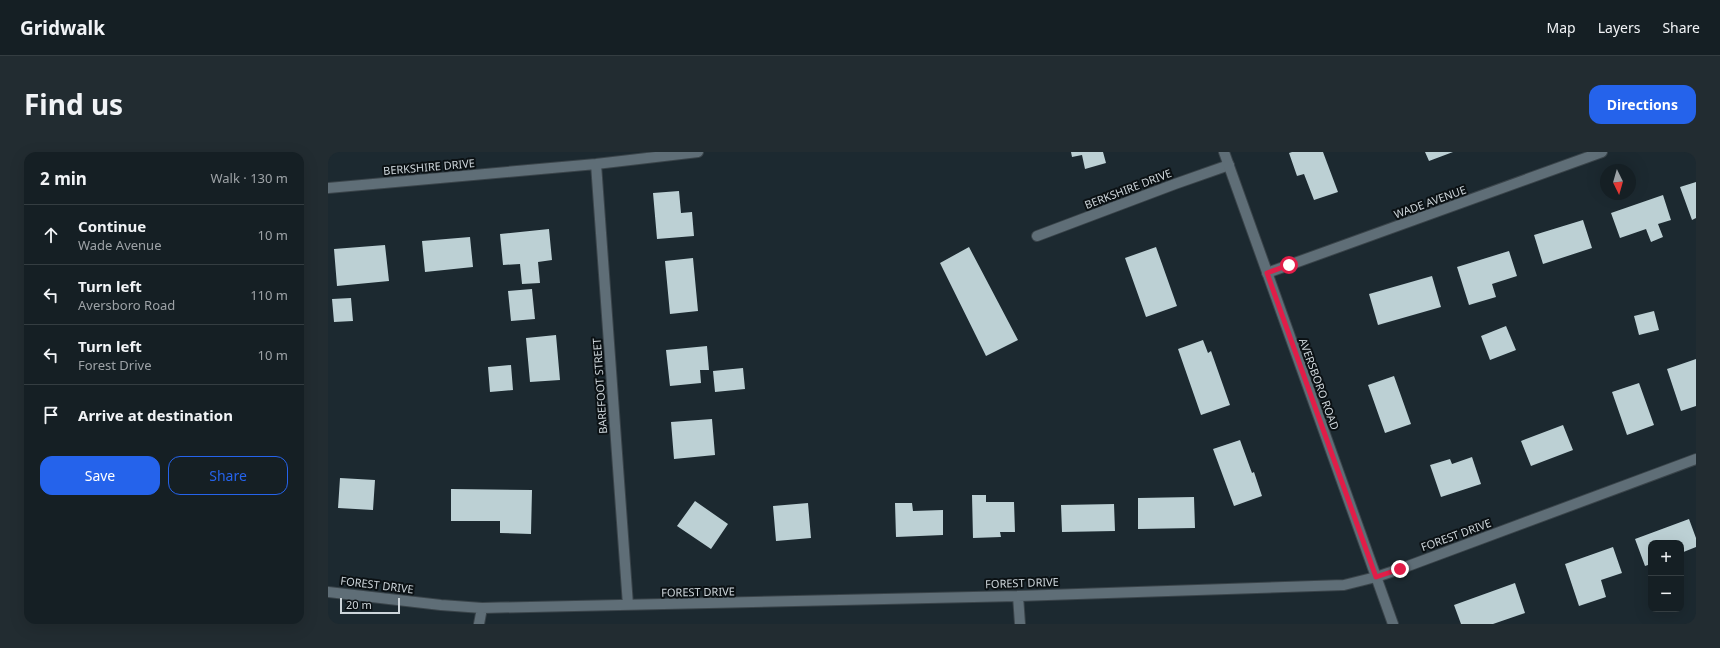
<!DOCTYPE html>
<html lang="en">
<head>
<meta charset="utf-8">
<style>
  body { margin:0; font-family:"Noto Sans",sans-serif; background:#222c31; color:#f1f3f6 }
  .controls { position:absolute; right:12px; bottom:12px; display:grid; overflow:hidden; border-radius:8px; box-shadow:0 4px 16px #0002 }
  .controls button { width:36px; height:36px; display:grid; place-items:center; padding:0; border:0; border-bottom:1px solid #343d41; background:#151f24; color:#f1f3f6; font:20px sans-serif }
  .compass { position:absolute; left:1272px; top:12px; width:36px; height:36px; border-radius:50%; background:#151f24; box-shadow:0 4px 16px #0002; rotate:175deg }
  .scale { position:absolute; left:12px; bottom:10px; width:60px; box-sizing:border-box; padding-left:4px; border:2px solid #cdd5da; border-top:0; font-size:11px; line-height:14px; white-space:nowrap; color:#cdd5da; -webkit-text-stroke:3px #0b1114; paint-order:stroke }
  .stop { position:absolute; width:12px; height:12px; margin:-9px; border:3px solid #e11d48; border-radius:50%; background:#fff }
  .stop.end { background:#e11d48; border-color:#fff; box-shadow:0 1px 4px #0008 }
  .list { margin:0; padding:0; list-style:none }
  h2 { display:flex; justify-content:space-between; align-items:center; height:52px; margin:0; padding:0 16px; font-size:17px }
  h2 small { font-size:13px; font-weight:400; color:#9da2a6 }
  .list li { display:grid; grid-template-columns:26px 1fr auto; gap:12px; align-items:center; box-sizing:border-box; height:60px; padding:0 16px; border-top:1px solid #343d41 }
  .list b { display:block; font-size:15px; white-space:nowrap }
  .list p { margin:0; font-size:13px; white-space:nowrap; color:#9da2a6 }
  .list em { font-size:13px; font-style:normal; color:#9da2a6 }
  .actions { display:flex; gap:8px; padding:12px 16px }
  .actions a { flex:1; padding:9px 0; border:1px solid #2563eb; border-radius:12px; text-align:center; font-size:14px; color:#2563eb }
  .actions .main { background:#2563eb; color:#fff }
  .icon { flex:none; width:22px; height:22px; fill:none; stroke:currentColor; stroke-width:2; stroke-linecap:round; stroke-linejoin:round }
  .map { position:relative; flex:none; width:1368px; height:472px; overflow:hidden; border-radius:12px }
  header { display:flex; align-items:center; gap:24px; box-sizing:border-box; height:56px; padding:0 20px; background:#151f24; border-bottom:1px solid #343d41 }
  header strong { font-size:19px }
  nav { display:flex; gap:22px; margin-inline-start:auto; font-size:14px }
  .intro { display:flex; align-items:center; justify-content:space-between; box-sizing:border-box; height:96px; padding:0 24px }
  h1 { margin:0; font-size:28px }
  .button { padding:10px 18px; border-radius:12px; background:#2563eb; color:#fff; font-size:14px; font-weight:700 }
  main { display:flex; gap:24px; padding:0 24px }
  aside { flex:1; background:#151f24; border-radius:12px; box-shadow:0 4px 16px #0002 }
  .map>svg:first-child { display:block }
</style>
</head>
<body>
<header>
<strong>Gridwalk</strong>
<nav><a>Map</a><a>Layers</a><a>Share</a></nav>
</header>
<div class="intro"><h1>Find us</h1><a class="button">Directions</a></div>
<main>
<aside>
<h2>2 min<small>Walk · 130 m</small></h2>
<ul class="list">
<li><svg class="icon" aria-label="ahead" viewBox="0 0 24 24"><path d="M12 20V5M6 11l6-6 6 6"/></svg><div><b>Continue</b><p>Wade Avenue</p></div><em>10 m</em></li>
<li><svg class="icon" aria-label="left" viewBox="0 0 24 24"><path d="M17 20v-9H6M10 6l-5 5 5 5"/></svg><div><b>Turn left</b><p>Aversboro Road</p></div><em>110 m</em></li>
<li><svg class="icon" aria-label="left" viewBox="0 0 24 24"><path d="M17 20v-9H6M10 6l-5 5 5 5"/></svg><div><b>Turn left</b><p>Forest Drive</p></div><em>10 m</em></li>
<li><svg class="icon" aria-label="arrive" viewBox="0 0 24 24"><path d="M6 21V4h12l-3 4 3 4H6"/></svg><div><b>Arrive at destination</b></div></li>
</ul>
<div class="actions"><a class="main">Save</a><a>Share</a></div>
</aside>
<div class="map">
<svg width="1368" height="472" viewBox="0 0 1368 472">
  <rect width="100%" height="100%" fill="#1c2930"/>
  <path fill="#bcd0d4" d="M743,0h32l3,11 -21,6 -3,-14 -10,2z
    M964,0h31l15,40 -24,8 -10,-26 -7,2 -8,-23z
    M1097,0h28l-24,9z
    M1368,30v36l-4,2 -12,-33z
    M351,39l2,22 11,-1 2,24 -37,3 -4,-46z
    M1335,43l8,25 -13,4 5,13 -12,5 -5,-13 -26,9 -9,-25z
    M1255,68l9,28 -49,16 -9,-29z
    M221,77l3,31 -14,2 2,21 -18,1 -2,-20 -17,1 -3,-31z
    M142,85l3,30 -48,5 -3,-31z
    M57,93l4,36 -52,5 -3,-37z
    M641,95l49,93 -32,16 -46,-93z
    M828,95l21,59 -31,11 -21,-59z
    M1181,99l8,25 -25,8 4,13 -27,8 -12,-38z
    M365,106l5,53 -28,3 -5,-53z
    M1104,124l9,31 -63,18 -9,-31z
    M204,137l3,30 -24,2 -3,-30z
    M23,146l2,23 -19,1 -2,-23z
    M1326,159l5,19 -20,5 -5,-19z
    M1178,174l10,24 -26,10 -9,-24z
    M228,183l4,45 -30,2 -4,-44z
    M875,188l5,13 3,-2 19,54 -29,10 -23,-66z
    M379,194l2,24h-9l1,13 -31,3 -4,-36z
    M1368,207v47l-15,5 -14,-42z
    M183,213l2,25 -23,2 -2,-25z
    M415,216l2,21 -30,3 -2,-21z
    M1066,224l17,48 -26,9 -17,-48z
    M1311,231l15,42 -27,10 -15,-43z
    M384,267l3,36 -41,4 -3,-37z
    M1235,273l10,25 -42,16 -10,-25z
    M912,288l12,33 2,-1 8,24 -28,10 -21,-57z
    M1144,305l9,27 -40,13 -11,-32 20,-6 2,5z
    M12,326l35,2 -2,30 -35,-2z
    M123,337l81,1 -1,44 -31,-1v-12h-49z
    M644,343h14v7h28l1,30h-15l1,5 -28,1z
    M866,345l1,31 -57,1v-31z
    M367,349l33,23 -17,25 -34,-23z
    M480,351l3,35 -35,3 -3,-35z
    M567,351h17l1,8 30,-1v25l-47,2z
    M786,352l1,27 -53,1 -1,-27z
    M1361,367l7,19v9l-15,6v-10h-30v21l-6,2 -10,-27z
    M1285,395l9,26 -21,7 5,17 -27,9 -14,-42z
    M1187,431l10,30 -32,11h-32l-7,-19z"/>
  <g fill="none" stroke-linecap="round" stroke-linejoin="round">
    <defs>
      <path id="street" d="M268,12l32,441
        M0,36l268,-24 102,-12
        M709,84l138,-52 54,-19
        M939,121l335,-121
        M0,440l113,13 41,3 536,-12 326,-11 32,-8 24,-8 296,-110
        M690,444l2,28
        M151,472l3,-16"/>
      <path id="secondary" d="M896,0l169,472"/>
    </defs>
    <use href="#street" stroke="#3a444a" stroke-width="12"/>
    <use href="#secondary" stroke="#3a444a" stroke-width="12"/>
    <use href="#street" stroke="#5f6e77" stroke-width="10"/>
    <use href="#secondary" stroke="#5f6e77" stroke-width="10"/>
  </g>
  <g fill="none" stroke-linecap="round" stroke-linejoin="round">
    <path stroke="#e11d48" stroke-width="5" d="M961,113l-22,8 109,304 24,-8"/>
  </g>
  <g text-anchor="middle" stroke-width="4" stroke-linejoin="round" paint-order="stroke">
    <g font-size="11" fill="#cdd5da" stroke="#0b1114">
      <text transform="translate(101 15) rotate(-5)" y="4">BERKSHIRE DRIVE</text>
      <text transform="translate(800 37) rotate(-21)" y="4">BERKSHIRE DRIVE</text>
      <text transform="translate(1102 50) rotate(-20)" y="4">WADE AVENUE</text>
      <text transform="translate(991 232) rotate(70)" y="4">AVERSBORO ROAD</text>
      <text transform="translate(272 234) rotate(-94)" y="4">BAREFOOT STREET</text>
      <text transform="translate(1128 383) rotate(-20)" y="4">FOREST DRIVE</text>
      <text transform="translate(694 431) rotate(-2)" y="4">FOREST DRIVE</text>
      <text transform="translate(49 433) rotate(7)" y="4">FOREST DRIVE</text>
      <text transform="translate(370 440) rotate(-1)" y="4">FOREST DRIVE</text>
    </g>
  </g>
</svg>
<div class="controls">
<button>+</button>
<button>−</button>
</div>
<svg class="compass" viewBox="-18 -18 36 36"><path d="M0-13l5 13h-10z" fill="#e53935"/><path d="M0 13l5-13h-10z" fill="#9da2a6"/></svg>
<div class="scale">20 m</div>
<div class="stop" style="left:961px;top:113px"></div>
<div class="stop end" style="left:1072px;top:417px"></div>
</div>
</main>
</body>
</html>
